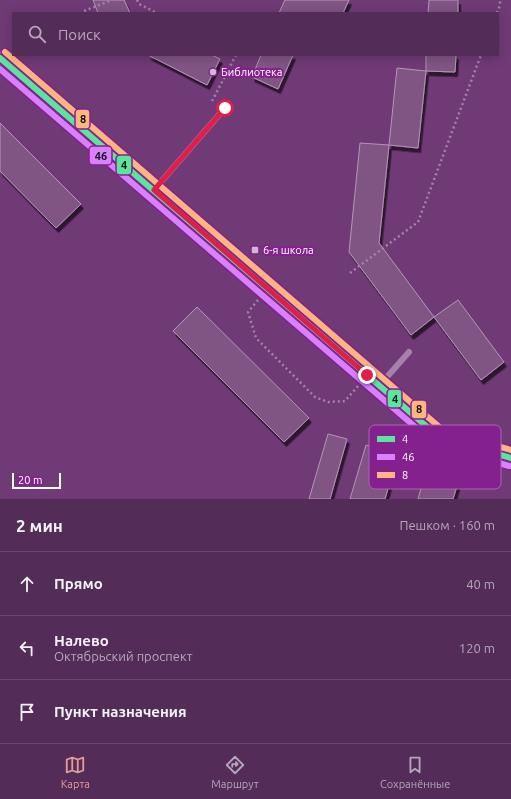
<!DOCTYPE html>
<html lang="ru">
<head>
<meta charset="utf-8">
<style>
  body { margin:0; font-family:Ubuntu,sans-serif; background:#5d3861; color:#f1f3f6 }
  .scale { position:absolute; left:12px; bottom:10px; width:49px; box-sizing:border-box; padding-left:4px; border:2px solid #fff; border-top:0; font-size:11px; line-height:14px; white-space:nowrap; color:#fff; -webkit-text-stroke:3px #85218e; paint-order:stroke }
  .stop { position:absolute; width:12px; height:12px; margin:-9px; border:3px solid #e11d48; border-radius:50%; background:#fff }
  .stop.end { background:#e11d48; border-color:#fff; box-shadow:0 1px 4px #0008 }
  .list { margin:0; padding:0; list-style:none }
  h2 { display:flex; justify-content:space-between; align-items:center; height:52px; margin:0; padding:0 16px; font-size:17px }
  h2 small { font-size:13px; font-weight:400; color:#b5a7ba }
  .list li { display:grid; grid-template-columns:26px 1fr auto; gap:12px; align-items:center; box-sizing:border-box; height:64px; padding:0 16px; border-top:1px solid #6a486e }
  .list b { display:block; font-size:15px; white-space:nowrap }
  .list p { margin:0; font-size:13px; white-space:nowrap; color:#b5a7ba }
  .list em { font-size:13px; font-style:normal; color:#b5a7ba }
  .icon { flex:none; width:22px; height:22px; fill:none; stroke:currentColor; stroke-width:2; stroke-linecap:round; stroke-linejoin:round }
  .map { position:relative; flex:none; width:511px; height:499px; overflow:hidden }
  .search { position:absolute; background:#542c58; box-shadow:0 2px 10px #0003; left:12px; right:12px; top:12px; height:44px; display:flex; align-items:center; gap:10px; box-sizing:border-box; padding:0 14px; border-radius:0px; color:#b5a7ba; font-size:15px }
  .sheet { height:244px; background:#542c58 }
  nav { display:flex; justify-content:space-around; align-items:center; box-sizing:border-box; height:56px; border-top:1px solid #6a486e; background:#542c58; font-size:11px; color:#b5a7ba }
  nav a { display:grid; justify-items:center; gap:2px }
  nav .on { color:#e69b98 }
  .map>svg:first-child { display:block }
</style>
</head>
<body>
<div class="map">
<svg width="511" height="499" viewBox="0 0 511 499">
  <defs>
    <filter id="shadow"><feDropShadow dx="2.5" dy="4.5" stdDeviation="0" flood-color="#0009"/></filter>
  </defs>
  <rect width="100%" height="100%" fill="#703a76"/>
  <path fill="#805484" stroke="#b496b7" filter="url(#shadow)" d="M93,0h31l6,13h-32z
    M285,0h64l-6,13h-64z
    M429,0h29v13h-30z
    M148,55h64l8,4 -13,26z
    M261,55h32l-15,34 -26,-12z
    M426,55h30l-1,17 -29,-1z
    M397,68l29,3 -8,77 -29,-3z
    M0,123l81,81 -25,24 -56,-57z
    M360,143l29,2 -10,98 55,74 -23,18 -62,-83z
    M458,300l46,62 -23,18 -47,-63z
    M197,307l112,111 -25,24 -111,-111z
    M328,434l19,5 -17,60h-21z
    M366,445l32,9 -13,45h-35z
    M430,457l33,9 -10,33h-35z"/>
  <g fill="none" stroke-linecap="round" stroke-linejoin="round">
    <path stroke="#a681a9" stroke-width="2.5" stroke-dasharray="2 3" stroke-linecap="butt" d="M137,0l2,4 18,9
      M84,11l28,-11
      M497,13l3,-8v-5
      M212,101l24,-46
      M350,273l68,-51 63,-167
      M258,300l-10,12 8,26 59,59 13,5 17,-1 13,-15"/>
    <path stroke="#a681a9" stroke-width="6" d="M154,190l71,-82
      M379,386l30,-34"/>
    <path stroke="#a681a9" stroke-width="13" d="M0,58l440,380 71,20"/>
    <defs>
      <path id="bus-1" d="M0,58l440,380 71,20"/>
      <path id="bus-2" d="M0,69l435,375 74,22"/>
      <path id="bus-3" d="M5,52l439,379 67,19"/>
    </defs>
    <use href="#bus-1" stroke="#85218e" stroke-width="9"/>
    <use href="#bus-2" stroke="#85218e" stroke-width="9"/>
    <use href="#bus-3" stroke="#85218e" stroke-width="9"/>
    <use href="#bus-1" stroke="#5ae49d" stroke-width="6"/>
    <use href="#bus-2" stroke="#d880ff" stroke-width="6"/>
    <use href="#bus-3" stroke="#ffb580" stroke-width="6"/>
  </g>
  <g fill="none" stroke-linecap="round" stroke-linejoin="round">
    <path stroke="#e11d48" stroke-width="5" d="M225,108l-71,82 213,185"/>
  </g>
  <g fill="#cdbacf" stroke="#85218e" stroke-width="1.5">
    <circle cx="213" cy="72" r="4"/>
    <rect x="251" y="246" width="8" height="8" rx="2"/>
  </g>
  <g text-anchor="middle" stroke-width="4" stroke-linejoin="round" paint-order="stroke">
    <g font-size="11" fill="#fff" stroke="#85218e" text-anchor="start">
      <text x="221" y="76">Библиотека</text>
      <text x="263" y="254">6-я школа</text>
    </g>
  </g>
  <rect x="369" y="425" width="132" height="64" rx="6" fill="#85218e" stroke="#aa64b0" stroke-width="1"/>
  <rect x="377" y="436" width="18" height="6" fill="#5ae49d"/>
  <rect x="377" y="454" width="18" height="6" fill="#d880ff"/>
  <rect x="377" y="472" width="18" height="6" fill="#ffb580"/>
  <g font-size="11" fill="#fff">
    <text x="402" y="443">4</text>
    <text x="402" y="461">46</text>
    <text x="402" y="479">8</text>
  </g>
  <g stroke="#85218e" stroke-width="1.5">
    <rect x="75" y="109" width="15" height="20" rx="4" fill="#ffb580"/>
    <rect x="89" y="146" width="23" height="19" rx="4" fill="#d880ff"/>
    <rect x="116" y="155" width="16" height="20" rx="4" fill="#5ae49d"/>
    <rect x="387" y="389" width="15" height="19" rx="4" fill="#5ae49d"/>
    <rect x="411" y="400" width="16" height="19" rx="4" fill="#ffb580"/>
  </g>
  <g font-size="11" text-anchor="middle" font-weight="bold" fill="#111">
    <text x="83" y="123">8</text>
    <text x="101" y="160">46</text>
    <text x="124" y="169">4</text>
    <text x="395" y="403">4</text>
    <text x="419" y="413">8</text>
  </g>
</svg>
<div class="scale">20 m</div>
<div class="stop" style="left:225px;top:108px"></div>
<div class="stop end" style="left:367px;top:375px"></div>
<div class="search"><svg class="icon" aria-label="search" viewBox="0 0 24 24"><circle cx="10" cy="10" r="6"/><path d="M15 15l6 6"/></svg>Поиск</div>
</div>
<section class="sheet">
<h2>2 мин<small>Пешком · 160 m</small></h2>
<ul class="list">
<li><svg class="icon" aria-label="ahead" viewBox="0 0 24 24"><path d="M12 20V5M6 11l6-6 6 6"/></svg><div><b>Прямо</b></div><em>40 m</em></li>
<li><svg class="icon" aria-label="left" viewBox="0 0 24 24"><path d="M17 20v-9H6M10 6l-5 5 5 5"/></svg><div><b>Налево</b><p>Октябрьский проспект</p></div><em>120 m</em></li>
<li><svg class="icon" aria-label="arrive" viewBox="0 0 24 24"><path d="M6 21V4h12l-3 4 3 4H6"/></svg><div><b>Пункт назначения</b></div></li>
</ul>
</section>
<nav>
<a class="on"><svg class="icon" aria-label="map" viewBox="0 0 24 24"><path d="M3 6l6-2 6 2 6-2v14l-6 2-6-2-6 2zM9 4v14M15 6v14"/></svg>Карта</a>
<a><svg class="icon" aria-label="directions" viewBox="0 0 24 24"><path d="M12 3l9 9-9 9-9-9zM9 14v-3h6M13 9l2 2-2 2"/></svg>Маршрут</a>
<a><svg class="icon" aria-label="saved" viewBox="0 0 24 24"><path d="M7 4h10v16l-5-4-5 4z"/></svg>Сохранённые</a>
</nav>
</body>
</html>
